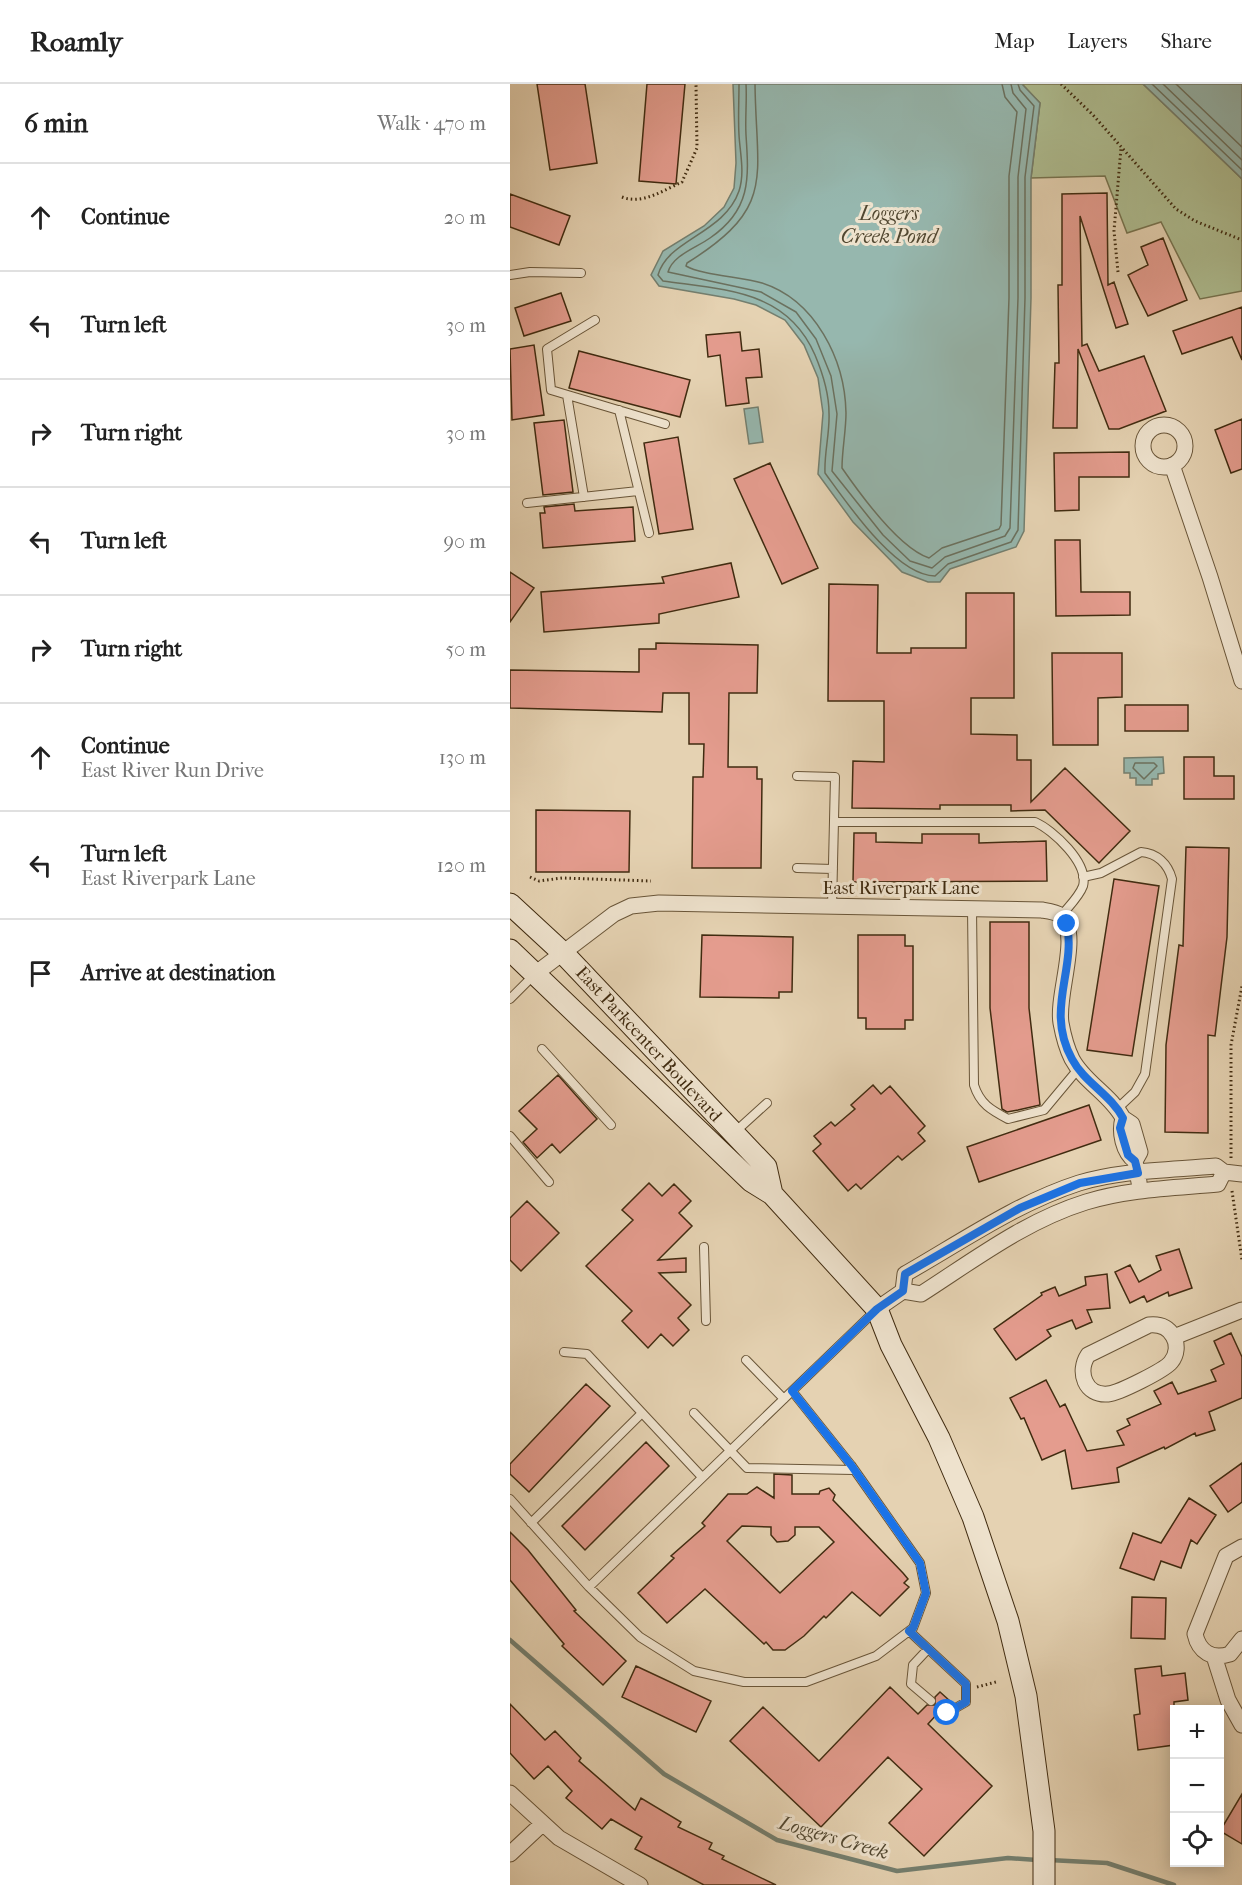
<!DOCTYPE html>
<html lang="en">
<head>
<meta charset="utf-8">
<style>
  body { margin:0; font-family:"IM FELL French Canon",serif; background:#f2f2f2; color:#222 }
  .controls { position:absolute; right:18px; bottom:18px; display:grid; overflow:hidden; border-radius:0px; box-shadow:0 3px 15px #0003 }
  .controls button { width:54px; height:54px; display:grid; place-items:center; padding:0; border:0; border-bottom:2px solid #e0e0e0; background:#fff; color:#222; font:30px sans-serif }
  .stop { position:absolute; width:18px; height:18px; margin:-14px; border:4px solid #1a73e8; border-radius:50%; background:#fff }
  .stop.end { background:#1a73e8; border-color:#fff; box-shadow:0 2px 6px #0008 }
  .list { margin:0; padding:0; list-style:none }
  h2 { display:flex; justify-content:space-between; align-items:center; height:78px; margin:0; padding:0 24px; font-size:26px }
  h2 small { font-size:20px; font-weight:400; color:#767676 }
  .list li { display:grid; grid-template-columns:39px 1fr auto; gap:18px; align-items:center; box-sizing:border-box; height:108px; padding:0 24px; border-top:2px solid #e0e0e0 }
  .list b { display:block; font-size:22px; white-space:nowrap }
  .list p { margin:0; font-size:20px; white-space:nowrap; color:#767676 }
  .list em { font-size:20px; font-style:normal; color:#767676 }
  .icon { flex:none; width:33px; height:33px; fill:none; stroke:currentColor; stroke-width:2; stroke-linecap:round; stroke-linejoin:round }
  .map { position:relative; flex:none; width:732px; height:1801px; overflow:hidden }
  header { display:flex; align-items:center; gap:36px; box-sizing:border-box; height:84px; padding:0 30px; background:#fff; border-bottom:2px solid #e0e0e0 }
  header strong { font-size:28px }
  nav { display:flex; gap:33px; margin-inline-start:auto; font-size:21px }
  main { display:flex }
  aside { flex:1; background:#fff }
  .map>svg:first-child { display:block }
</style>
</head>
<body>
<header>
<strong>Roamly</strong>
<nav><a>Map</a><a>Layers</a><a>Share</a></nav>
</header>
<main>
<aside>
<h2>6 min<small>Walk · 470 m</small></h2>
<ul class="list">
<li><svg class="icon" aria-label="ahead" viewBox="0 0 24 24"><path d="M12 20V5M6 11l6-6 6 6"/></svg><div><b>Continue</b></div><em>20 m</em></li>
<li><svg class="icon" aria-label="left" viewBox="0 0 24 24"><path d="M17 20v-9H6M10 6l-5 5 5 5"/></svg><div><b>Turn left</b></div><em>30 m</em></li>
<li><svg class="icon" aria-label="right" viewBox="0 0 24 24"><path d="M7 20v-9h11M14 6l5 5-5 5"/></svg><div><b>Turn right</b></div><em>30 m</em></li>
<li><svg class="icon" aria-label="left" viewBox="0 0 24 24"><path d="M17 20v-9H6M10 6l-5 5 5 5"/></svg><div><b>Turn left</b></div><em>90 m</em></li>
<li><svg class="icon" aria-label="right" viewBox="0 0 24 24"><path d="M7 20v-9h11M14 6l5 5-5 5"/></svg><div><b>Turn right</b></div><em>50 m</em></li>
<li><svg class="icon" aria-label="ahead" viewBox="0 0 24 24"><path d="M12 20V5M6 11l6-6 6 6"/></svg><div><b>Continue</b><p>East River Run Drive</p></div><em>130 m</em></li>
<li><svg class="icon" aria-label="left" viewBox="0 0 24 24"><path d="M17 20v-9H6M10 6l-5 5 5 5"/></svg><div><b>Turn left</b><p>East Riverpark Lane</p></div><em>120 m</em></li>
<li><svg class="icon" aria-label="arrive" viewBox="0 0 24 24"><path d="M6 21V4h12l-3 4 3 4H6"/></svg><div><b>Arrive at destination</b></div></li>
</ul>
</aside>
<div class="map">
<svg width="732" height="1801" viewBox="0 0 732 1801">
  <rect width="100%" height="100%" fill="#e5d2b2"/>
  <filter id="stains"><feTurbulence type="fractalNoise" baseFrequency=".00333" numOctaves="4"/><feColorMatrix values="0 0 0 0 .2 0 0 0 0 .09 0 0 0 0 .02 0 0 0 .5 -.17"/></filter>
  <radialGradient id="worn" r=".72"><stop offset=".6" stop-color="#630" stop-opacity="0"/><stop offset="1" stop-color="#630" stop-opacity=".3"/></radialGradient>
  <path fill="#aebd91" stroke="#777450" stroke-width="1.5" d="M512,0h121l99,95v112l-42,8 -39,-77 -34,11 -22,-57 -74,2 9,-75z"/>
  <path fill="#96b7ae" stroke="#747f6f" stroke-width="1.5" d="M223,0h289l18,19 -9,75v120l-7,233 -8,16 -66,22 -10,13h-12l-26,-10 -49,-50 -35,-48 5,-61 -5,-35 -14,-33 -19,-25 -29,-15 -22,-6 -75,-13 -8,-11 12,-24 41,-25 20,-19 10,-19 2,-25z
    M633,0h99v95l-6,-6z
    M248,323l5,35 -14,2 -5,-35z
    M653,673l1,16 -6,1v5h-6v6h-16v-7h-6v-5h-6v-15z"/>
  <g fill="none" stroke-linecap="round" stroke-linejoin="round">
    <path stroke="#6b715f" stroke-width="1.5" d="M229,0c0,17 -1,34 0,51 1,18 6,38 0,56 -15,43 -71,48 -81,84l5,6c62,9 124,9 152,74 8,19 14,38 14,58 1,20 -5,40 -4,60 22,30 71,103 110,103l13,-12 63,-22 7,-12 7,-232v-121l9,-71 -14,-16 -2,-6
      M236,0c1,17 -1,34 0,51 3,44 5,75 -36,103 -14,10 -37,17 -42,34l93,20 35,20 20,27 15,37 6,38 -5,57 51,64 27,26 22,7 13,-11 60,-21 5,-8 8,-230v-121l8,-68 -13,-16 -2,-9
      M245,0c1,94 22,123 -68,179l-1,3c15,9 56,11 76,17 53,17 83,76 84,130 0,18 -4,37 -4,55 18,26 57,80 87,90l13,-10 57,-19 2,-4 8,-227v-122l8,-64 -12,-15 -3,-13
      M642,0l90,86
      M653,0l79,76
      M666,0l66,63
      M625,679h19l3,3 -13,13 -11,-11z"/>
    <path stroke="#747f6f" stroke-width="4.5" d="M0,1556l154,134 113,66 120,31 111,-13 29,2
      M539,1776l58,3 67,22"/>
  </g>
  <path fill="#e49c8e" stroke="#402b10" stroke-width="1.5" fill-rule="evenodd" d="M27,0h48l12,79 -47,7z
    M137,0h38l-9,100 -37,-3z
    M597,109l1,92 6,-3 14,42 -12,4 -36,-112 2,130 5,-2 12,27 45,-15 22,55 -47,18h-10l-31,-80 -1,79h-24l2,-65h4l-1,-78h4v-91z
    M0,110l60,22 -11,29 -49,-18z
    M653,154l24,62 -39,16 -20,-41 20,-10 -7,-18z
    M51,209l10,28 -47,15 -9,-28z
    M732,223v53l-10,-23 -50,17 -9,-23z
    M230,248l2,19 17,-2 3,28 -16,1 3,25 -23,3 -6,-51 -12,2 -2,-22z
    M24,261l10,70 -32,5 -2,-71z
    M69,267l111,29 -10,37 -111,-29z
    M732,335v50l-11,4 -16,-43z
    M54,336l9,72 -30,3 -9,-72z
    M168,353l15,92 -34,5 -15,-91z
    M619,368v25h-50v33l-24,1 -1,-58z
    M260,379l48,105 -36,16 -48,-105z
    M64,420l1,7 58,-4 2,34 -92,7 -3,-35h5l-1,-6z
    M545,456h25l1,52h49v23l-74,1z
    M221,479l8,34 -80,17v9l-115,9 -3,-40 123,-9 -2,-6z
    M0,488l24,16 -24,34z
    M319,500l49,1 -1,68h34v-5h55v-55h48v105h-43v36l46,1v25h14v42l34,-34 65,63 -31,32 -54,-53 -34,1v-6h-71v4l-88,-1 1,-47 31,1v-61h-56z
    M146,559l102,2 -1,48h-28l-1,74h29v12h5l-1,89h-69l1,-91h10l1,-33h-15v-51h-26l-1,19 -152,-4v-38l129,2v-23h17z
    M542,569h70v44l-24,1v47h-45z
    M615,621h63v26h-63z
    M674,673h30v19h20v23h-50z
    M26,726l94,1 -1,61h-93z
    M344,749h22v9l46,1v-9h57v9l67,-2 1,40 -194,1z
    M676,763l43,1 -2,89 -12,99 -7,-1v98l-43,-1 1,-87 13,-100 4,1z
    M604,795l45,7 -27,170 -45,-6z
    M480,838h39v86l11,97 -22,5 -11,2 -5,-3 -12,-101z
    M192,851l91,2 -1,55h-13v6l-79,-1z
    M348,851h47v11h8v74h-8v9h-39v-11h-8z
    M48,991l39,44 -37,34 -8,-9 -15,14 -14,-16 14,-13 -18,-18z
    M363,1001l8,9 9,-8 35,40 -7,7 7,8 -23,19 -4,-4 -37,33 -5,-5 -8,7 -35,-40 8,-7 -7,-8 17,-14 4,4 20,-17 -4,-4z
    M579,1021l12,35 -122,42 -12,-35z
    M139,1099l13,13 12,-12 17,17 -12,12 13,13 -34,34 28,-2v14l-27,1 32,32 -13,13 11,12 -16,16 -12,-12 -13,14 -26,-27 10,-10 -46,-45 47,-46 -11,-10z
    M17,1117l32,32 -38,38 -11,-11v-42z
    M669,1165l13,39 -23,8 -1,-4 -21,10 -3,-6 -14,7 -15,-31 15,-7 9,17 22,-12 -5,-14z
    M597,1190l3,34 -23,2 5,12 -16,7 -4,-9 -25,10 4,6 -35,24 -22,-31 48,-34 -1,-2 14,-6 4,9 27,-11 -1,-8z
    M721,1249l11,24v41l-33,14 6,18 -19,6 -1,-3 -30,16 -1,-2 -47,21 2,14 -47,7 -7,-39 -23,10 -18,-42 -3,1 -11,-21 36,-18 14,27 5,-3 22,47 37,-6 -7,-14 13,-6 -3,-6 34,-15 -7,-13 18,-9 6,12 38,-13 -5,-11 13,-6 -10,-23z
    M76,1300l24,22 -81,86 -19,-18v-10z
    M136,1358l23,24 -84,84 -23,-24z
    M732,1379v39l-14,10 -18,-26z
    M264,1390l18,1v19h27l1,-3 9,-3 6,7 -2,5 70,73 5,6 -4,4 5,4 -29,29 -28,-24 -26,26 -2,-2 -20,20 -19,14h-12l-7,-8 -2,2 -59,-55 -38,34 -29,-30 36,-35 -3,-2 34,-30 -3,-3 26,-29h19l10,-7 17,11zM232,1442l29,1v8l6,7 11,-1 7,-6v-8h24l15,15 -54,51 -53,-52z
    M679,1414l27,17 -19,29 -6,-4 -10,28 -20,-7 -7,19 -34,-12 13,-35 28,10z
    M0,1448l18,18 48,60 -2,1 52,50 -23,24 -41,-39 2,-2 -54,-64z
    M622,1513l34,1 -1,41 -34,-1z
    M126,1582l75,35 -15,31 -74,-35z
    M651,1582l1,10 23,-3 3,27 -14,2v43l-36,5 -4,-35 6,-1 -5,-45z
    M380,1603l28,27 9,-9h8v-8l5,-5 10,9 -4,4h-8v8l-10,11 64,62 -68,70 -35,-33 33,-34 -34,-32 -67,70 -91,-86 33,-34 56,54z
    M0,1620l35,36 10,-9 26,27 -2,3 56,49 6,-12 40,24 -3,5 34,16 -3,6 15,7 -2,3 54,26h-72l-69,-36 7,-12 -31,-18 -9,10 -36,-31 6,-7 -24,-25 -14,13 -24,-26z
    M732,1710v50l-22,-13z"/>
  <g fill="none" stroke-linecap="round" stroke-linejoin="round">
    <defs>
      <path id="service" d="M0,191l20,-3 51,1
        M85,236l-48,29 4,41 114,34
        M57,311l17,102
        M109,326l30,123
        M17,419l111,-12
        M287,692l38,1 -3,130
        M324,738h201c18,8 54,41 48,64 -4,11 -15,21 -22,30
        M287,784l36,1
        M573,793l18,-4 40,-21c16,1 27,12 31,27l-27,195 -10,18 -17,16
        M462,824l2,177c6,19 17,25 34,34l36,-9 35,-42
        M0,915l24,-24
        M32,965l69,76
        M225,1048l32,-29
        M0,1052l39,46
        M194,1163l2,74
        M54,1268l23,2 115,123
        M236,1276l38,39
        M184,1329l53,55 107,2
        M0,1415l79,88 51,50 54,34 50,11h62l70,-26 37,-28 13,-35 -6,-30 -69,-98 -59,-74
        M21,1439l110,-109
        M79,1503l287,-277
        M399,1547l57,53v18l-19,11 -5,-4
        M418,1565l-15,16 -2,19 20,17"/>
      <path id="minor" d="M633 362a21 21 0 1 1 42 0a21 21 0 1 1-42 0Z
        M662,381l38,112 32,104
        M25,890l79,-60 17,-8 28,-3 383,7c6,1 14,2 18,5 22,17 -4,80 1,108 2,11 6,26 11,36 12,23 39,36 51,59
        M625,1077l5,-9 -8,-28 -9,-6c-4,14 0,34 12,43l4,21
        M714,1088l-6,12c-44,4 -90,5 -132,18 -61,19 -112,58 -165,92l-18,-3 2,-17c56,-32 112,-71 174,-91 43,-13 92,-13 137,-17l8,6 18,2
        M367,1225l26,-18
        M639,1241c10,-1 19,2 24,11 5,8 4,19 -2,26 -6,8 -52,31 -63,32 -23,2 -31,-22 -20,-39z
        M664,1253l68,-27
        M732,1463l-16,9 -31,78c4,18 17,26 35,20l12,-15
        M704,1572l14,44 14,25
        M0,1709l49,45 81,47
        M0,1770l31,-29"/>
      <path id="secondary" d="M0,820l53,49 203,214 6,27
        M0,866l241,231 21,13 105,115 14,36 48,93 34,79 35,104 18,75 18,135v54"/>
    </defs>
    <use href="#service" stroke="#695538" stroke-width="10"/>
    <use href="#minor" stroke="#695538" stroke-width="17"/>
    <use href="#secondary" stroke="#402b10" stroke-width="23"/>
    <path stroke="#402b10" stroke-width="3" stroke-dasharray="1.5 3" stroke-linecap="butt" d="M551,0l32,31 83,94 19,12 47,19
      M112,113c20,8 42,-7 60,-15l15,-34 -1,-64
      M608,188l-4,-41 7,-83
      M20,793l9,4 23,-3 89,3
      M721,1074v-113l11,-59
      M722,1107l10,69
      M467,1603l19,-5"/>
    <use href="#service" stroke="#eee2cd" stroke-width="8"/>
    <use href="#minor" stroke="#eee2cd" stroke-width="15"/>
    <use href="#secondary" stroke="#eee2cd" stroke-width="21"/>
  </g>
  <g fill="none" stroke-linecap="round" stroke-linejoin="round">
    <path stroke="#1a73e8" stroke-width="8" d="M437,1629l19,-11v-18l-57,-53 4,-3 13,-35 -6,-30 -69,-98 -59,-74 85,-82 26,-18 2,-17 115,-66 60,-25 58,-10 -3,-12 -7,-6 -8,-27 3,-10c-12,-23 -39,-36 -51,-59 -27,-50 4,-87 -5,-135"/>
  </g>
  <g text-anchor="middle" stroke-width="6" stroke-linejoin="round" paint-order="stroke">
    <g font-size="18" fill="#402b10" stroke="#eee2cd">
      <text x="391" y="810">East Riverpark Lane</text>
      <text transform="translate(139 960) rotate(47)" y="6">East Parkcenter Boulevard</text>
    </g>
    <g font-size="20" font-style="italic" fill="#514730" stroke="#eee2cd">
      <text x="379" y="136">Loggers<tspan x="379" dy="23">Creek Pond</tspan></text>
      <text transform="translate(324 1753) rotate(16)" y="7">Loggers Creek</text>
    </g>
  </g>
  <rect width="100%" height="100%" filter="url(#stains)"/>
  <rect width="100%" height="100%" fill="url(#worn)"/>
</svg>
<div class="controls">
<button>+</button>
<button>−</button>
<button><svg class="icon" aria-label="locate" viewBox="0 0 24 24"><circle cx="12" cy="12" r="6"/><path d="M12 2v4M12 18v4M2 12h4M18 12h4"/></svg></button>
</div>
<div class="stop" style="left:437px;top:1629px"></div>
<div class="stop end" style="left:557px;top:840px"></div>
</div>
</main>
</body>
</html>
